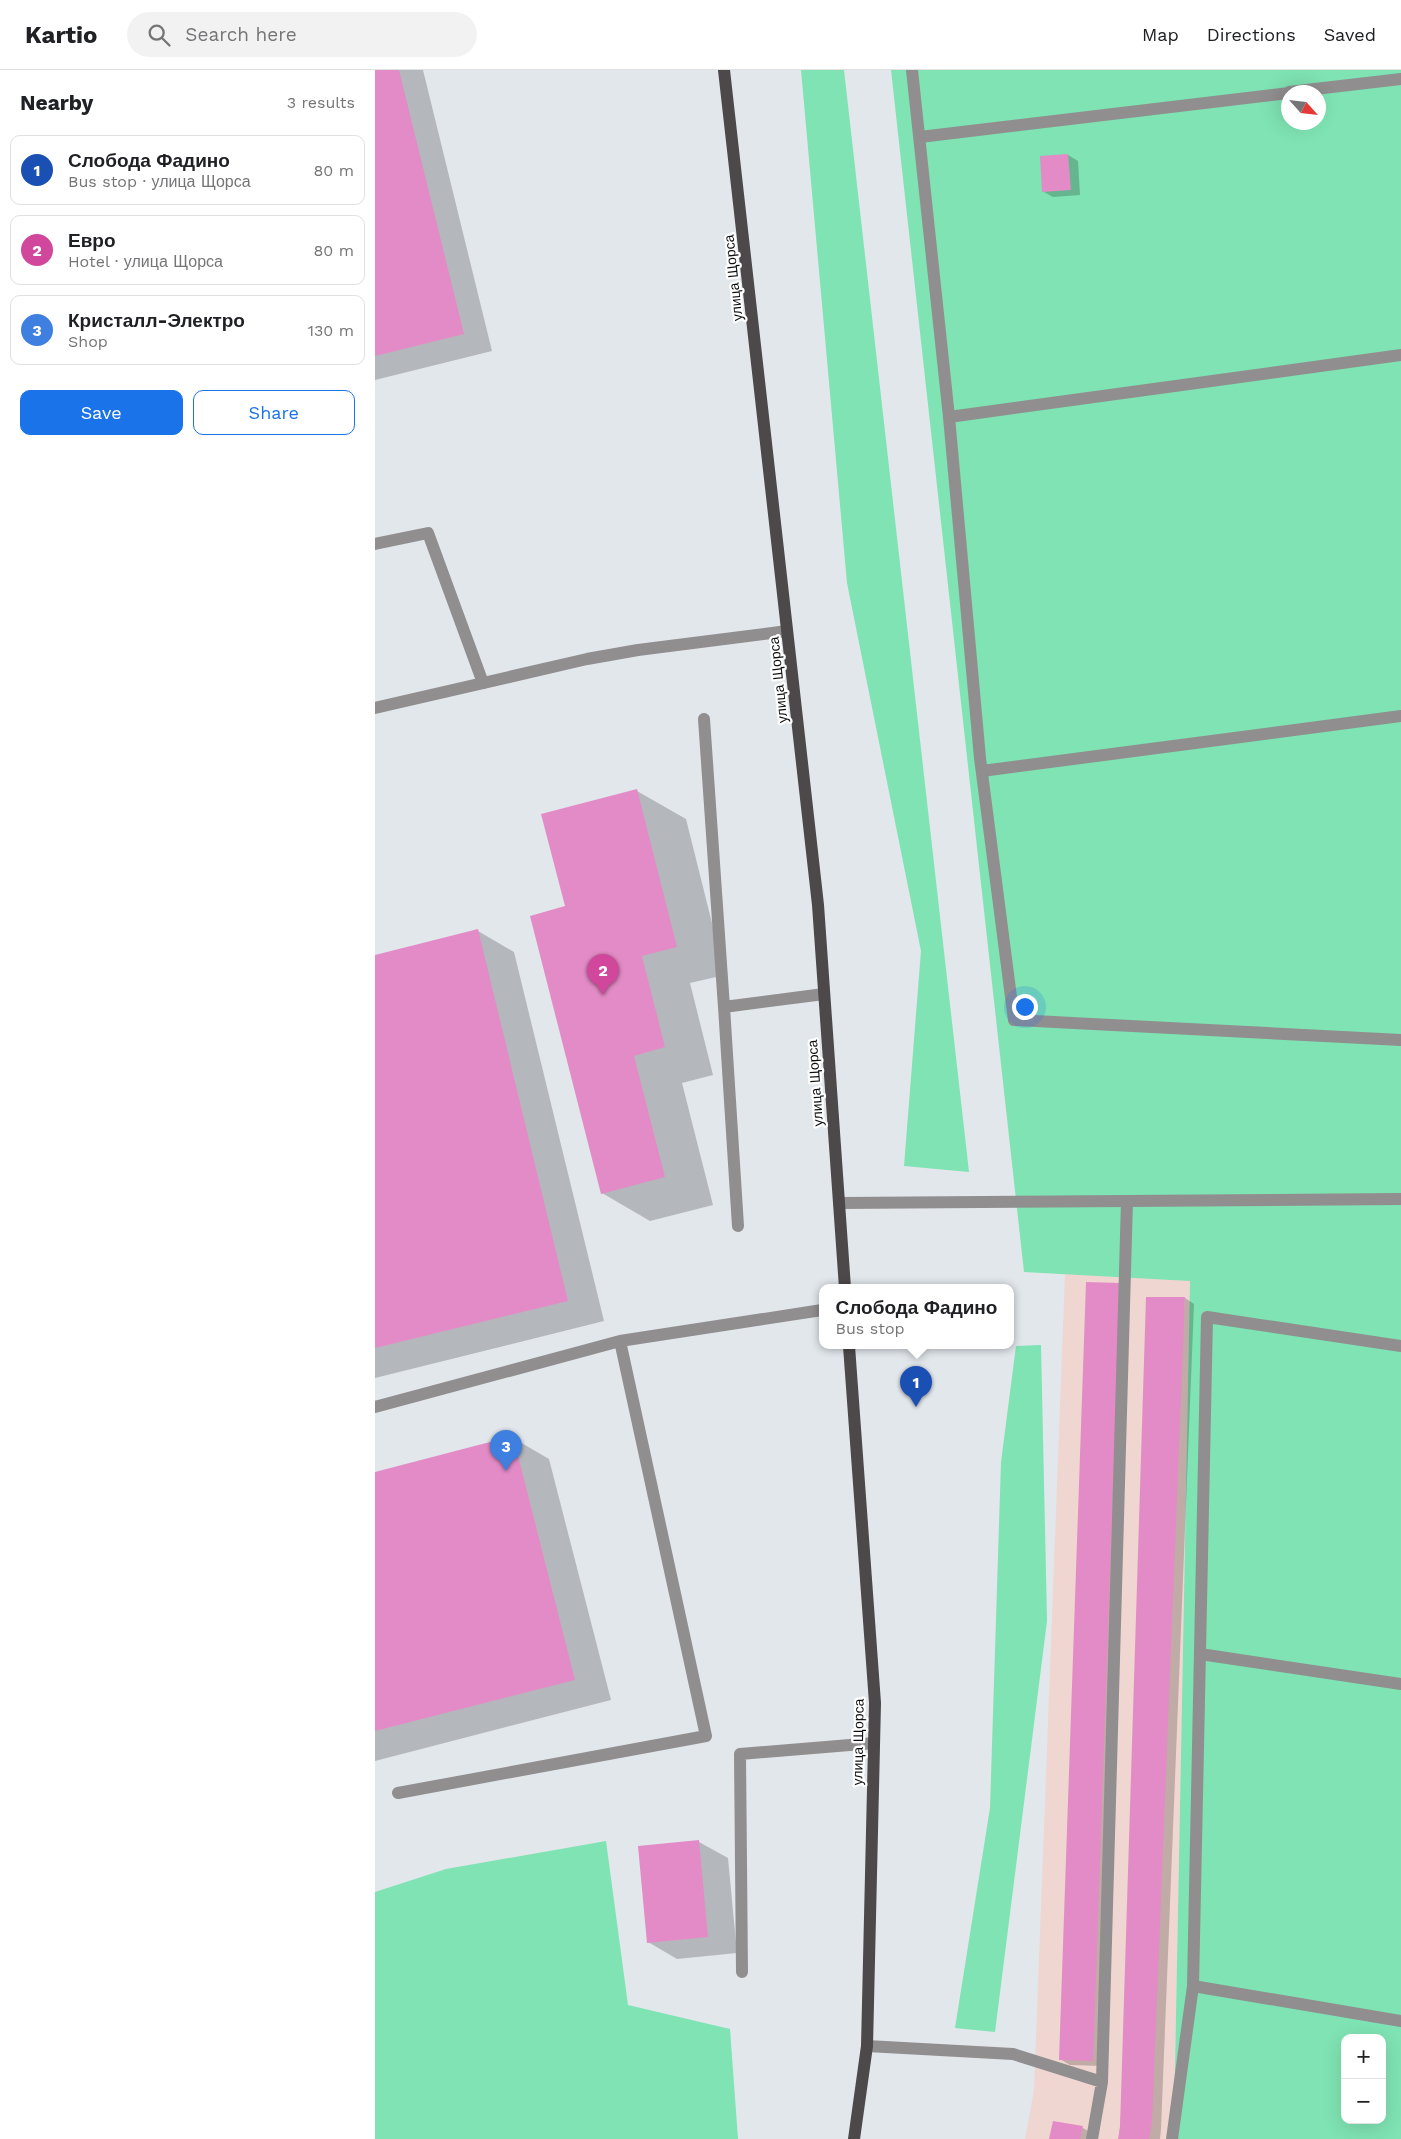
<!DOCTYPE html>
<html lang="en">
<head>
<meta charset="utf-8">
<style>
  body { margin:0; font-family:"Work Sans",sans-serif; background:#f2f2f2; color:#202124 }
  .controls { position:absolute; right:15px; bottom:15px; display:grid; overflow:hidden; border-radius:10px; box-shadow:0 5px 20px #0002 }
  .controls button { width:45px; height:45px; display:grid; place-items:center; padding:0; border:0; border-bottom:1px solid #e0e0e0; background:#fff; color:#202124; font:25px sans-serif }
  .compass { position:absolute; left:906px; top:15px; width:45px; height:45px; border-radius:50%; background:#fff; box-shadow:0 5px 20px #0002; rotate:117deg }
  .you { position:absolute; left:649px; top:936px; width:18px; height:18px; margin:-12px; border:4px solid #fff; border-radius:50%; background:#1a73e8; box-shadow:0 0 0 8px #1a73e833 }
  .badge { display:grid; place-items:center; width:32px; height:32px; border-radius:50%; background:#1a73e8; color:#fff; font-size:16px; font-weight:700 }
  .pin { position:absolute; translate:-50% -41px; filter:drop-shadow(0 1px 2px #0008) }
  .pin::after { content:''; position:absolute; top:26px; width:18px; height:15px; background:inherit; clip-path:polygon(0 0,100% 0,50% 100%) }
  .popup { position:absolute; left:444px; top:1214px; width:195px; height:65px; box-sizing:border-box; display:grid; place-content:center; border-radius:10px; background:#fff; filter:drop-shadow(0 1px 4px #0005); font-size:16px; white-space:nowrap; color:#757577 }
  .popup b { font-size:19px; color:#202124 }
  .popup::after { content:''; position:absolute; left:50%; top:100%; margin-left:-10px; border:10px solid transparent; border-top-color:#fff }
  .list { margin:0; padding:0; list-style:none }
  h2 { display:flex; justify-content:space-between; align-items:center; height:65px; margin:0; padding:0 20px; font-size:21px }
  h2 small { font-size:16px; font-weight:400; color:#757577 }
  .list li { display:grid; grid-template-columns:32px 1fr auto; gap:15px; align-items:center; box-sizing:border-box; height:70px; margin:0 10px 10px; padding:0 10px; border:1px solid #e0e0e0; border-radius:10px }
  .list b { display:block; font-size:19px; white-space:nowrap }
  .list p { margin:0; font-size:16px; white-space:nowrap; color:#757577 }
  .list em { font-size:16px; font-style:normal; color:#757577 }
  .actions { display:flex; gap:10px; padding:15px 20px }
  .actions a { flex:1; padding:11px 0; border:1px solid #1a73e8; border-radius:10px; text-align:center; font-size:18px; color:#1a73e8 }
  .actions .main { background:#1a73e8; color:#fff }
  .icon { flex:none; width:28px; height:28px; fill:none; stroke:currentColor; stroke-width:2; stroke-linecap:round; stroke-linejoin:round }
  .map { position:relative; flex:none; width:1026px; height:2069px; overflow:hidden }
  header { display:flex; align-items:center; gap:30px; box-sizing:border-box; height:70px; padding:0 25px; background:#fff; border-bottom:1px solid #e0e0e0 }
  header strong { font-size:24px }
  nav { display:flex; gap:28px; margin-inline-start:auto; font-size:18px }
  .search { width:350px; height:45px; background:#f2f2f2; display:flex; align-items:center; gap:12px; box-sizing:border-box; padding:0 18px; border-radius:28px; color:#757577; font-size:19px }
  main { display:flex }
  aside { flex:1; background:#fff }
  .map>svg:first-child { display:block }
</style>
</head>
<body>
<header>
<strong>Kartio</strong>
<div class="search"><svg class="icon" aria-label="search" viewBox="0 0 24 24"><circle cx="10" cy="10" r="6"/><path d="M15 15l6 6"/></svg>Search here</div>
<nav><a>Map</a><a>Directions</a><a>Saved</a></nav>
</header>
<main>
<aside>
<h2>Nearby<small>3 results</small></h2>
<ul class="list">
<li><span class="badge" style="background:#1a4fb4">1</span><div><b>Слобода Фадино</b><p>Bus stop · улица Щорса</p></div><em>80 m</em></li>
<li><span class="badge" style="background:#d1479c">2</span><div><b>Евро</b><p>Hotel · улица Щорса</p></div><em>80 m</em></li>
<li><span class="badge" style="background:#3f7fe0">3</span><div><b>Кристалл-Электро</b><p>Shop</p></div><em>130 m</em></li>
</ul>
<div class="actions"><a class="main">Save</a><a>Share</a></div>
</aside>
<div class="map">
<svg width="1026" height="2069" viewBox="0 0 1026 2069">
  <rect width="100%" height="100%" fill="#e2e7ec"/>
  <path fill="#f0d6d1" d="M690,1204l125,6 -16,840 -3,19h-146l9,-49z"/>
  <path fill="#7fe3b3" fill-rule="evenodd" d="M426,0h43l125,1102 -65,-6 17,-215 -74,-368z
    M516,0h510v2069h-230l3,-19 16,-839 -166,-9zM914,22h30v30h-30zM970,1968h37v82h-37z
    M666,1275l6,276 -52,411 -40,-4 35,-220 11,-346 15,-116z
    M231,1771l22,164 102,24 8,110h-363v-247l71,-23z"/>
  <path fill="#0003" d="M0,0h48l69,281 -117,29z
    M693,85l10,6 2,34 -27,2 -9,-5z
    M262,721l49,28 39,156 -35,8 23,92 -31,8 31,122 -63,16 -48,-28 -36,-286z
    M103,861l36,21 90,369 -229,57v-422z
    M744,1214l-16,782 -33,-1 -10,-6z
    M810,1228l9,6 -33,825 -1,10h-41z
    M138,1368l36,21 62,241 -236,61v-288z
    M324,1772l29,16 9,95 -60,6 -29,-17z
    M708,2058l9,5 -1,6h-40z"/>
  <path fill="#e38bc6" d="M0,0h24l65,264 -89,22z
    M693,84l3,36 -29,2 -2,-36z
    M262,719l40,158 -35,9 23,91 -31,9 31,121 -64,17 -71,-278 35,-10 -24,-92z
    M103,859l90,372 -193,47v-393z
    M711,1212l34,1 -27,778 -34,-1z
    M771,1227h39l-33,826 -3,16h-31l2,-12z
    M138,1366l62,244 -200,51v-259z
    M324,1770l9,97 -61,6 -9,-97z
    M678,2051l30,5 -3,13h-31z"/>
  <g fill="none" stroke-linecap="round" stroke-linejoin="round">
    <path stroke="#918e8f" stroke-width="12" d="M914,22l112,-13
      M545,67l369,-44
      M574,347l452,-62
      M0,474l53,-11 55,150
      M329,649l20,288
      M607,701l419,-55
      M639,950l387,20
      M363,1156l-14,-219 100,-13
      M0,1337l245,-66
      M825,1584l201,30
      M23,1723l308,-57 -86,-395 202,-31
      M367,1902l-2,-218 134,-11
      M818,1916l208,35
      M492,1976l146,8 89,28
      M717,2069l10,-57 25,-881
      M797,2069l21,-153 14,-669 194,29"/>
    <path stroke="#918e8f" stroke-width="12" d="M537,0l37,347 31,341 34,262
      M0,638l212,-49 51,-9 149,-19
      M464,1133l562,-4"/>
    <path stroke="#4d4849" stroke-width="12" d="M349,0l94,835 27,383
      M474,1276l26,357 -8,343 -13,93"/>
  </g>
  <g text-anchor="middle" stroke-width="4.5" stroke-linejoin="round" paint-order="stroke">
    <g font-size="14" fill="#0d0f10" stroke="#fff">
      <text transform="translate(358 208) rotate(-96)" y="5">улица Щорса</text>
      <text transform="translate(403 610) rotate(-96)" y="5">улица Щорса</text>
      <text transform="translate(440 1013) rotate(-94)" y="5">улица Щорса</text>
      <text transform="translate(483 1672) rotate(-89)" y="5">улица Щорса</text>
    </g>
  </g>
</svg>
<div class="controls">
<button>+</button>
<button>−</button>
</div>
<svg class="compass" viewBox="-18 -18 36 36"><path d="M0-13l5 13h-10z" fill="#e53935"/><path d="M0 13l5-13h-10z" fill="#757577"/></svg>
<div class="you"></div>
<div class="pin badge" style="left:541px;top:1337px;background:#1a4fb4">1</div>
<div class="popup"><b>Слобода Фадино</b>Bus stop</div>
<div class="pin badge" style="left:228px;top:925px;background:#d1479c">2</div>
<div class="pin badge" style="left:131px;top:1401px;background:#3f7fe0">3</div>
</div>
</main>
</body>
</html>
